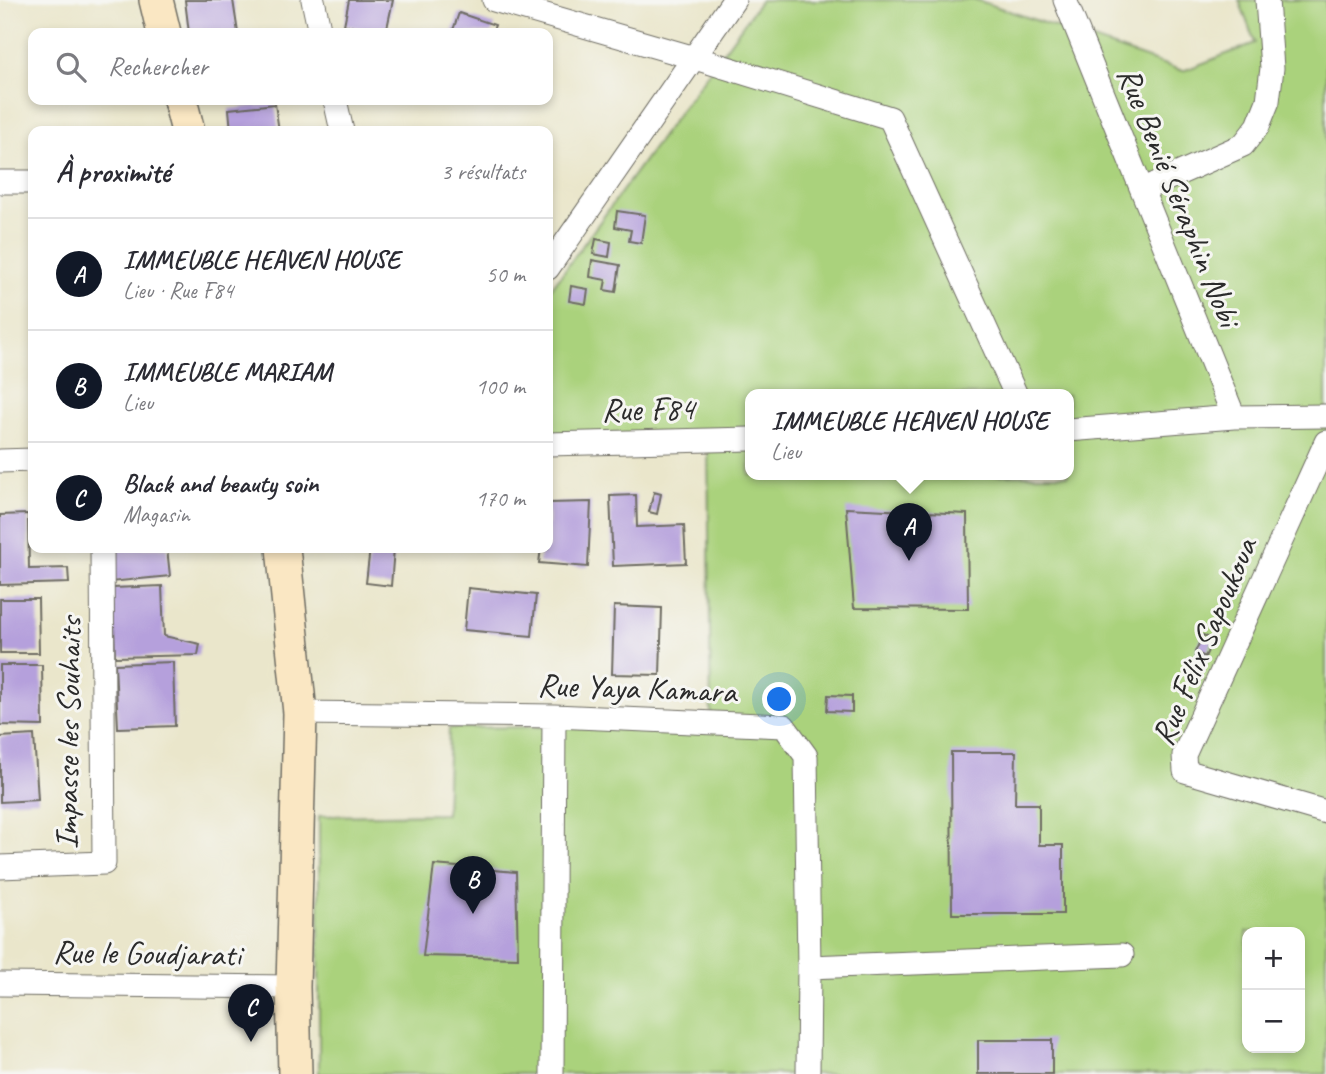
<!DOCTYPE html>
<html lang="fr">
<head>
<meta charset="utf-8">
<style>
  body { margin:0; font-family:Caveat,sans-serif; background:#f7f7f7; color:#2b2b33 }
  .controls { position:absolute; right:21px; bottom:21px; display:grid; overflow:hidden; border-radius:14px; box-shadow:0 4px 10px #0003 }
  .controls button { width:63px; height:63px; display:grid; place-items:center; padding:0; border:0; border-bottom:2px solid #e1e1e2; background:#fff; color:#2b2b33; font:35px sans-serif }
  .you { position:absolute; left:780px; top:700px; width:24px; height:24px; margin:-18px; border:5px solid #fff; border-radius:50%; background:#1a73e8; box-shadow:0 0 0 10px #1a73e833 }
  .badge { display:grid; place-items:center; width:46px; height:46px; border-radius:50%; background:#111827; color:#fff; font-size:23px; font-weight:700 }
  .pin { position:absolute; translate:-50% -58px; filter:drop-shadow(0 2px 4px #0008) }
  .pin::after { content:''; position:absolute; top:37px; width:24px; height:21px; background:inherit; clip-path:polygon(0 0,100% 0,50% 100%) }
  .popup { position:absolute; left:745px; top:389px; width:329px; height:91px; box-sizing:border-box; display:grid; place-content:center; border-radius:14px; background:#fff; filter:drop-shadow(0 2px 5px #0005); font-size:23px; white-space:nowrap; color:#7c7c81 }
  .popup b { font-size:26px; color:#2b2b33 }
  .popup::after { content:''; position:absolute; left:50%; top:100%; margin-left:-14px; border:14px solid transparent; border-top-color:#fff }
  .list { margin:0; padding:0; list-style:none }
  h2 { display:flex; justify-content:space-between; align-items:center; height:91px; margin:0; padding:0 28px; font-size:30px }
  h2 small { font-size:23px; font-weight:400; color:#7c7c81 }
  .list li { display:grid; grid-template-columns:46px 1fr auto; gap:21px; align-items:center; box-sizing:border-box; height:112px; padding:0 28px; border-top:2px solid #e1e1e2 }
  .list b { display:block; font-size:26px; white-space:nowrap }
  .list p { margin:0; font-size:23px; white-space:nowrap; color:#7c7c81 }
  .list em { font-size:23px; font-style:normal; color:#7c7c81 }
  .icon { flex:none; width:38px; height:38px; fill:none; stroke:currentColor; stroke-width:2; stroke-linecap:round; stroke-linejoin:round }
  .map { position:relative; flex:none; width:1326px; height:1074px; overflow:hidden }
  .search { position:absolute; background:#fff; box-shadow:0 4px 10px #0003; left:28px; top:28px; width:525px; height:77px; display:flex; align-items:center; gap:18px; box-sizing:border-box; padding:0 24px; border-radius:14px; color:#7c7c81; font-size:26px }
  .panel { position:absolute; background:#fff; box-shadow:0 4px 10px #0003; left:28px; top:126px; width:525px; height:427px; border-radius:14px }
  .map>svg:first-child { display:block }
</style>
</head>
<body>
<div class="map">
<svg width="1326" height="1074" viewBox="0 0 1326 1074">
  <rect width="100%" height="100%" fill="#f6f6f2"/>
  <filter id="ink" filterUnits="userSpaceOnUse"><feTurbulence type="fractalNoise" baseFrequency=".0143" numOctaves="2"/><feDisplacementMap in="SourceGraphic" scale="14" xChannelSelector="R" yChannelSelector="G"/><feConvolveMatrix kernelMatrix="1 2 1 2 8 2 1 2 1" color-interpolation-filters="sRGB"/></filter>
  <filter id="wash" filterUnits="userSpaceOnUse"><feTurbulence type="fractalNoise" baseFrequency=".00686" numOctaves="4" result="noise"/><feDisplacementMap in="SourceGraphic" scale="28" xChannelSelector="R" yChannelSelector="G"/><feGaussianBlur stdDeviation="1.57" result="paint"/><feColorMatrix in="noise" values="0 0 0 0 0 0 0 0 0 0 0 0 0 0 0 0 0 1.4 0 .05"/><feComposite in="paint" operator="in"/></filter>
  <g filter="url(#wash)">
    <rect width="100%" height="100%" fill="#eae6cb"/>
    <path fill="#aad27c" stroke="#6a7e54" stroke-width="2" fill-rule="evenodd" d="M761,0h216l206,71 72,-28 -16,-43h87v1074h-1007v-258l127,-2 3,-86 262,-3 -3,-290 -160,8v-150zM750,395h318v80h-318zM1247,932h53v116h-53z"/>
    <g id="blocks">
      <path fill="#b5a0dc" d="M185,0h48l5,33h-49z
        M349,0h44l-7,33 -42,-8z
        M459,13l36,12 -3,8h-40z
        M275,104l4,27h-48l-2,-22z
        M617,211l28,4 -4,28 -12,-2 2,-11 -16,-3z
        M596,239l15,3 -2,15 -16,-3z
        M592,260l28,5 -4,27 -12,-2 2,-10 -16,-3z
        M571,286l17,3 -2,15 -17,-3z
        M654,492l7,2 -4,20 -8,-2z
        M636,495l1,32 47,-2 2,38 -73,3 -3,-70z
        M591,502l-3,65 -49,-4 2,-15h7v-45z
        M846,508l121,6 1,95 -114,-1z
        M28,514l1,55 39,-1 1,15 -69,2v-70z
        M107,548h60l3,28 -60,6z
        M370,548h24l-3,38 -25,-3z
        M162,586l2,50 36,8 -2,11 -83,2 -2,-69z
        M468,588l68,7 -4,41 -68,-6z
        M0,599h38l1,54h-39z
        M614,606l48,2 -2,67 -48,-1z
        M1203,635l10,5 -8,17 -10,-5z
        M173,662l2,64 -57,2 -3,-64z
        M0,665h42l1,61 -43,-1z
        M828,695l24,1v16l-25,-1z
        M34,735l4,65 -38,2v-65z
        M951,752h65l-1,52h24v41h24v69h-111z
        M434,865l82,7 2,86 -95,-2z
        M978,1040h74v34h-74z"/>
    </g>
  </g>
  <g filter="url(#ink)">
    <use href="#blocks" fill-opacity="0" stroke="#6e6c63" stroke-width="2"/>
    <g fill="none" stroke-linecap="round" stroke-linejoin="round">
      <defs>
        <path id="street" d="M313,0l7,33
          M494,0l201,58 195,60 126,277
          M1065,0l169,417
          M335,100l7,31
          M0,182h33
          M1142,190l101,-45 15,-19 10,-25 4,-33 -5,-68
          M548,268l186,-268
          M1068,430l166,-13 92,-1
          M1326,442l-142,313 1,16 141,41
          M548,444l202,-5
          M0,461l33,-1
          M300,713l254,3 230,10 22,30 3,211 -1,107
          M0,867l104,-4 -2,-315
          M809,967l313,-12
          M0,984l293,3
          M552,1074l2,-358"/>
        <path id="secondary" d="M156,0l8,33
          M180,100l8,31
          M283,548l17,165 -7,274 2,87"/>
      </defs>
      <use href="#street" stroke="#6e6c63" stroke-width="25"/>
      <use href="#secondary" stroke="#6e6c63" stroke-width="36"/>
      <use href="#street" stroke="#fff" stroke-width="23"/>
      <use href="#secondary" stroke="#fae7c3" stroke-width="33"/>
    </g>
  </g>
  <g text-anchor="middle" stroke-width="6" stroke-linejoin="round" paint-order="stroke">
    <g font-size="33" fill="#2b2b2b" stroke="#f6f6f2">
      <text transform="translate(1180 196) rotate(68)" y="12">Rue Benié Séraphin Nobi</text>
      <text transform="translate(648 408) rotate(-1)" y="12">Rue F84</text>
      <text transform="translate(1203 641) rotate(-67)" y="12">Rue Félix Sapoukoua</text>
      <text transform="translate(637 687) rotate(2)" y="12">Rue Yaya Kamara</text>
      <text transform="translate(67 733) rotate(-89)" y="12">Impasse les Souhaits</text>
      <text transform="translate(147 952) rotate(1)" y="12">Rue le Goudjarati</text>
    </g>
  </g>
</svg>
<div class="controls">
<button>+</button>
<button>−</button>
</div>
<div class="you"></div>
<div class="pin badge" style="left:909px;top:561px">A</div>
<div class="popup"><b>IMMEUBLE HEAVEN HOUSE</b>Lieu</div>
<div class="pin badge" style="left:473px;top:914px">B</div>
<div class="pin badge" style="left:251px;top:1042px">C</div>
<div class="search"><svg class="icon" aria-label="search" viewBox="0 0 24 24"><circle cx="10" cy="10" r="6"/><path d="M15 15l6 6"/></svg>Rechercher</div>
<section class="panel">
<h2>À proximité<small>3 résultats</small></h2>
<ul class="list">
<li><span class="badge">A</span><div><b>IMMEUBLE HEAVEN HOUSE</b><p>Lieu · Rue F84</p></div><em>50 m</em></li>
<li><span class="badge">B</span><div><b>IMMEUBLE MARIAM</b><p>Lieu</p></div><em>100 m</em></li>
<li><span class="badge">C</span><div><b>Black and beauty soin</b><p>Magasin</p></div><em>170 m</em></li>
</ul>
</section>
</div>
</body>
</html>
